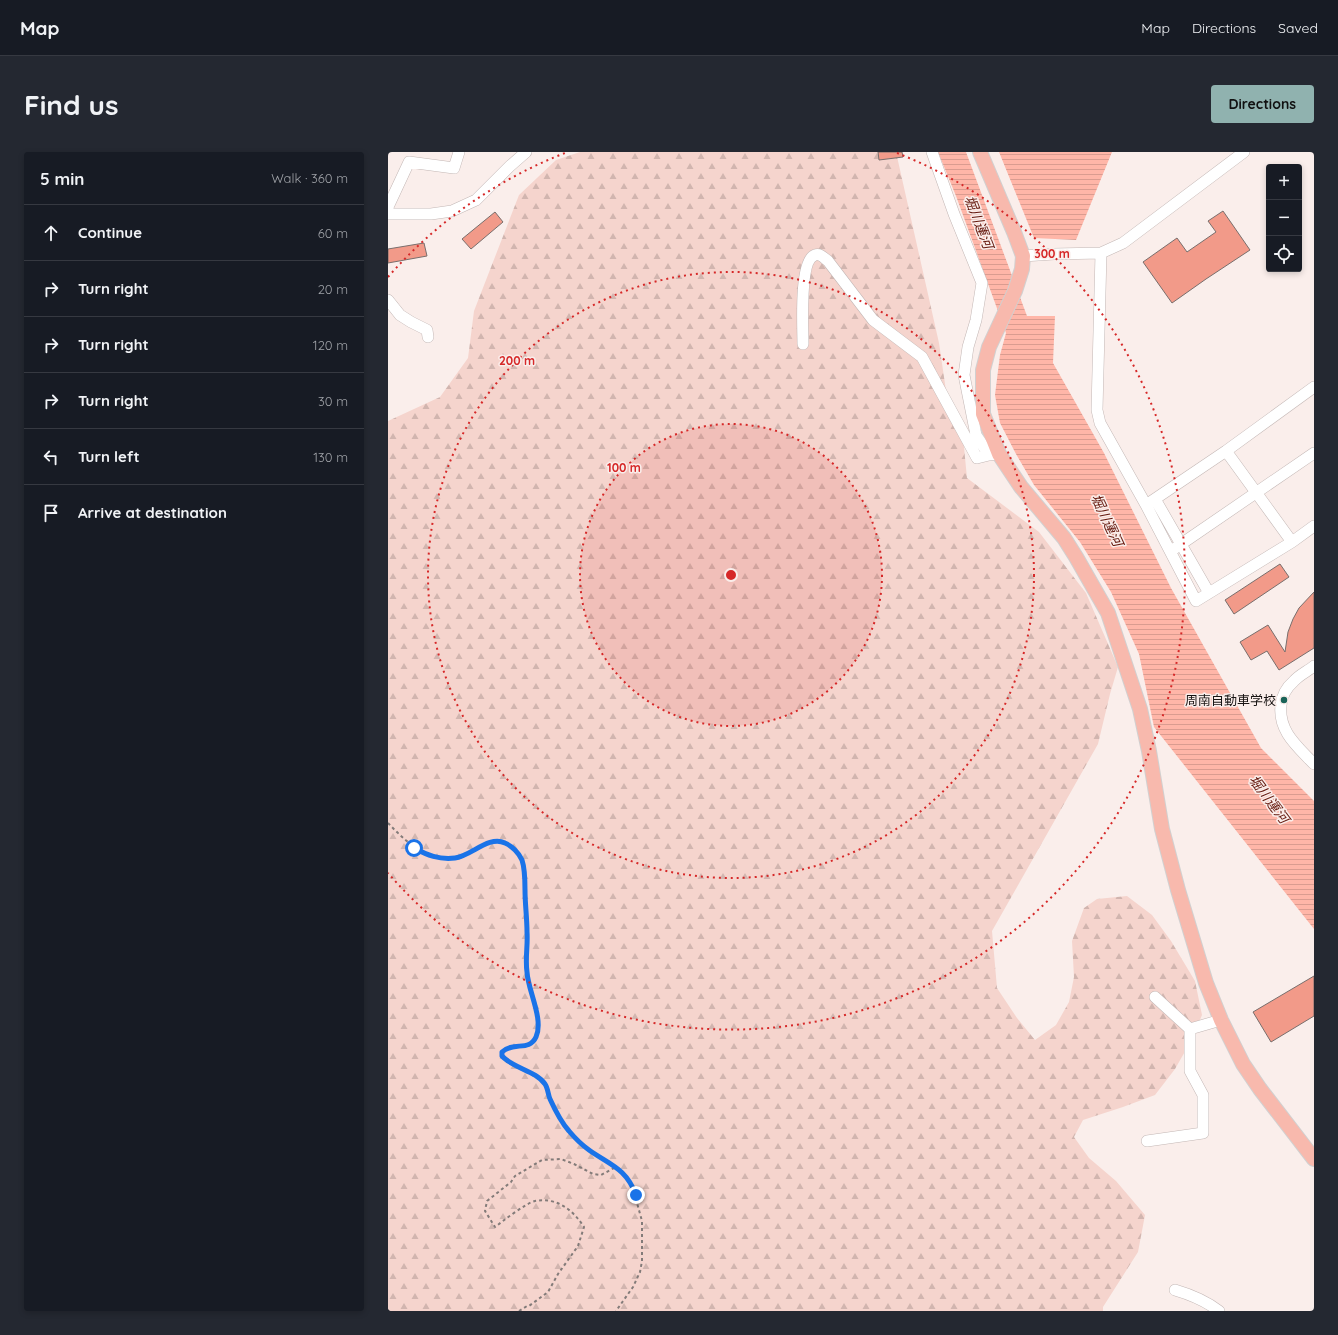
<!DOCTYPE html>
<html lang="en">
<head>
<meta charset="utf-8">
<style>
  body { margin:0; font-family:Quicksand,"Noto Sans JP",sans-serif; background:#242831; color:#f1f3f6 }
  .controls { position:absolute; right:12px; top:12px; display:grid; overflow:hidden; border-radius:4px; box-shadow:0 2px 6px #0003 }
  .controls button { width:36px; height:36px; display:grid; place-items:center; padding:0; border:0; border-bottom:1px solid #363941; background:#171b24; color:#f1f3f6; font:20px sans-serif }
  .stop { position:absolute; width:12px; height:12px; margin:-9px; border:3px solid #1a73e8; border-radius:50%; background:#fff }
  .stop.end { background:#1a73e8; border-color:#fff; box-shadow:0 1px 4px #0008 }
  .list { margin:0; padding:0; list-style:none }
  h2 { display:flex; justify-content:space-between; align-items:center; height:52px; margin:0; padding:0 16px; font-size:17px }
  h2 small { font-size:13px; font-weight:400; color:#9ea1a6 }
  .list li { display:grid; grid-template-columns:26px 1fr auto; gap:12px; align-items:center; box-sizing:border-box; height:56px; padding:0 16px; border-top:1px solid #363941 }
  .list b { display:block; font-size:15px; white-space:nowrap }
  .list em { font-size:13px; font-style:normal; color:#9ea1a6 }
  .icon { flex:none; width:22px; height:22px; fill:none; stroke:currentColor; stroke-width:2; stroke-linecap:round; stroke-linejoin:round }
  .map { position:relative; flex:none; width:926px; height:1159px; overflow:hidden; border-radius:4px }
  header { display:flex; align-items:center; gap:24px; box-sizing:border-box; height:56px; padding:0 20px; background:#171b24; border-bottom:1px solid #363941 }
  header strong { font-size:19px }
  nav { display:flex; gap:22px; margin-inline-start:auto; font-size:14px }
  .intro { display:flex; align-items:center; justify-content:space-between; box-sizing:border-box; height:96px; padding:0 24px }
  h1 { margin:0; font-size:28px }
  .button { padding:10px 18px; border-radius:4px; background:#90b2af; color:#111; font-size:14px; font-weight:700 }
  main { display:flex; gap:24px; padding:0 24px }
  aside { flex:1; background:#171b24; border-radius:4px; box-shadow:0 2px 6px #0003 }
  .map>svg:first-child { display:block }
</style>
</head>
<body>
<header>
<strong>Map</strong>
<nav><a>Map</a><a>Directions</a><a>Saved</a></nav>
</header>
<div class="intro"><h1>Find us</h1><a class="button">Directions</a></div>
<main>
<aside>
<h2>5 min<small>Walk · 360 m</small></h2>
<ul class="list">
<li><svg class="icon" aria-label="ahead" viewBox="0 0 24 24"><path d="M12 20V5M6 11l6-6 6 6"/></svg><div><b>Continue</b></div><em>60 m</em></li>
<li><svg class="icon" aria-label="right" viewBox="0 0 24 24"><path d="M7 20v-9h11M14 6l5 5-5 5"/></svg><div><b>Turn right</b></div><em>20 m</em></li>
<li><svg class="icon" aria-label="right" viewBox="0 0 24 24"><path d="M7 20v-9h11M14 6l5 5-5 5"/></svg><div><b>Turn right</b></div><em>120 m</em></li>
<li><svg class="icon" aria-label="right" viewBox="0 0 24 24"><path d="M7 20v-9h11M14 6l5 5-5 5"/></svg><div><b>Turn right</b></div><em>30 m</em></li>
<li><svg class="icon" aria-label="left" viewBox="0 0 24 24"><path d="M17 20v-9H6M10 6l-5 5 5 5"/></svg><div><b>Turn left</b></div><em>130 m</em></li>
<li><svg class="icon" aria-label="arrive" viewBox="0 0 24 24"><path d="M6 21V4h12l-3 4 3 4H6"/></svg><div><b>Arrive at destination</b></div></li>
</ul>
</aside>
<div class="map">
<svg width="926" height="1159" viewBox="0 0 926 1159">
  <defs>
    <pattern id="forest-firs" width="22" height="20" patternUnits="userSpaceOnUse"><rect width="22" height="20" fill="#f5d4cd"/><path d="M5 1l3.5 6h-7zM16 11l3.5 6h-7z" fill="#d1b5af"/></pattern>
    <pattern id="water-rules" width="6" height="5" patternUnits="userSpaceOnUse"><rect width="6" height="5" fill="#ffb6a8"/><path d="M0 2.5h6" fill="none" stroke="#da9c90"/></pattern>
  </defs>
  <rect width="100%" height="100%" fill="#faeeeb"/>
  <path fill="url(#forest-firs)" d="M192,0h316l43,191 10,68 14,26 4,41 72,54 47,61 32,74 -8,27 -12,50 -106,187 5,57 20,30 18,22 21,-15 13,-23 5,-25 -2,-36 12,-33 13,-9 30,-3 25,19 19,26 24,40 7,34 -11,26 -16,28 -20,26 -32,12 -40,13 -9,17 15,21 27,23 29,34 -7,37 -35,55v4h-715v-890l52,-24 28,-39 6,-47 45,-116 37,-35z"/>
  <path fill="url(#water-rules)" d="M550,0h28l61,164h28l-2,47 51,90 67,135 90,160 53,53v128l-160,-202 -15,-73 -28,-62 -31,-50 -46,-57 -18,-31 -16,-31 -5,-28 5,-40 6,-22 -50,-137z
    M611,0h113l-36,88 -42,-2z"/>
  <path fill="#f29a89" stroke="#786e6c" d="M490,0h24l1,5 -24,3z
    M835,59l27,39 -44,29 -34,24 -29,-41 34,-24 10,14 29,-20 -8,-11z
    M107,60l8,10 -32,27 -9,-10z
    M36,91l3,13 -39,7v-14z
    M892,412l9,13 -55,37 -9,-14z
    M926,440v56l-35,22 -12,-19 -16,9 -11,-18 28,-17 17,27 3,-20 5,-13 6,-11z
    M926,824v40l-43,26 -18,-30z"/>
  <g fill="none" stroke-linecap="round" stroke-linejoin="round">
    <defs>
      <path id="minor" d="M544,0l22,62 28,69 -6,37 -8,27 -4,28 12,60 13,20
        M0,55l21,-45 45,6 5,-16
        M0,62h43l21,-3 24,-11 34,-34 16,-14
        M713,101l-4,157 3,13 46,82 50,96 96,-59 22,-16
        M635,104l31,-2 47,-1 22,-10 121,-91
        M0,148l12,15 11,7 16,8 1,7
        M415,192c0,-15 -4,-84 12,-89 5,-2 9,3 13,6l45,59 49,37 55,101 12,-3 10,-1
        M838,299l66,91
        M767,347l54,94
        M758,353l80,-54 88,-64
        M783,399l143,-98
        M926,514c-6,5 -15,9 -20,15 -7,6 -12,14 -13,24 -3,26 16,41 33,59
        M802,877l31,-9
        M759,989l56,-8v-38l-13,-24v-42l-35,-32
        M787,1138c17,5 31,11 44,21"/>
      <path id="major" d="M592,0l34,80 9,24 -1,13 -7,22 -26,56 -6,23v44l16,40 22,33 43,51 12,19 32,56 32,96 9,42 13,78 16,61 28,93 15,37 22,44 17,25 54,70"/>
    </defs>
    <use href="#minor" stroke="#c3b7b5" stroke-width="12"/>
    <use href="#major" stroke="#d1d0d0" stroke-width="16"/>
    <path stroke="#837b79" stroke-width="2" stroke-dasharray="3 3" stroke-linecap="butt" d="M0,671c21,22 46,45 79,31 12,-5 24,-18 38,-11 7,4 14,10 17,17 3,10 3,20 3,30 1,14 2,28 3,43 0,12 -3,26 -1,39 1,19 17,47 9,65 -7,15 -23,4 -34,15v4l5,6 29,15 10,8 4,14 12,23 7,9 18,18 29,18 16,18 10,36v40l-2,11 -7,15 -17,24
      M131,1159l8,-5h2l19,-14 10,-18 20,-28 6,-19c-11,-17 -27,-30 -49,-26 -9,2 -32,20 -40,26l-10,-16 2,-10 24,-19 4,-6 27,-16 19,-1 13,5 19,10 8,1 15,-8"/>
    <use href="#minor" stroke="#fff" stroke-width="11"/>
    <use href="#major" stroke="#f8b9ad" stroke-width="14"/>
  </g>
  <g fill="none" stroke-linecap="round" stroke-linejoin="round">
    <path stroke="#1a73e8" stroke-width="5" d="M26,696c13,7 25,12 41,10 16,-2 34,-23 50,-15 7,3 14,10 17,17 3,9 3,20 3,30 0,14 2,28 2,42 1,13 -2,27 0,40 1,19 17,47 9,65 -7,15 -22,4 -34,15v4c11,12 34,15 43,28 3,4 3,11 5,15 5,11 11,23 19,32 5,6 13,14 20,19 21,15 37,18 47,45"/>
  </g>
  <circle cx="343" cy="423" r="151" fill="#d62828" fill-opacity=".12"/>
  <g fill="none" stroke="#d62828" stroke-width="2" stroke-dasharray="2 4">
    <circle cx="343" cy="423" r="151"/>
    <circle cx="343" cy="423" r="303"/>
    <path d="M0 125A454 454 0 0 1 177 1M509 1A454 454 0 1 1 0 721"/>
  </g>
  <circle fill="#196358" stroke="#faeeeb" stroke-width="1.5" cx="896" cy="548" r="4"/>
  <g text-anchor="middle" stroke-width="3" stroke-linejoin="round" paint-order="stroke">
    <g font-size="13" fill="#181413" stroke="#faeeeb" text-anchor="end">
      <text x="888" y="553">周南自動車学校</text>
    </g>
    <g font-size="14" font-style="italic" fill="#65180d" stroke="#faeeeb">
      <text transform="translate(591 70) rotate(69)" y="5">堀川運河</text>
      <text transform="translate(719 368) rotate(65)" y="5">堀川運河</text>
      <text transform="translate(881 647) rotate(53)" y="5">堀川運河</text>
    </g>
  </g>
  <circle cx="343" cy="423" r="6" fill="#d62828" stroke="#faeeeb" stroke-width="2"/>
  <g font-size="12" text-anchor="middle" font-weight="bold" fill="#d62828" stroke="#faeeeb" stroke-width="3" stroke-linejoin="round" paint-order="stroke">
    <text x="664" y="106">300 m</text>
    <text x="129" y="213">200 m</text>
    <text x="236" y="320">100 m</text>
  </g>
</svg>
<div class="controls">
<button>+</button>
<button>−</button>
<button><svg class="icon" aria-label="locate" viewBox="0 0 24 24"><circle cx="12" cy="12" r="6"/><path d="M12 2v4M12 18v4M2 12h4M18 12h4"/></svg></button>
</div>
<div class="stop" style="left:26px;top:696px"></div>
<div class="stop end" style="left:248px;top:1043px"></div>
</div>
</main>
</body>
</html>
